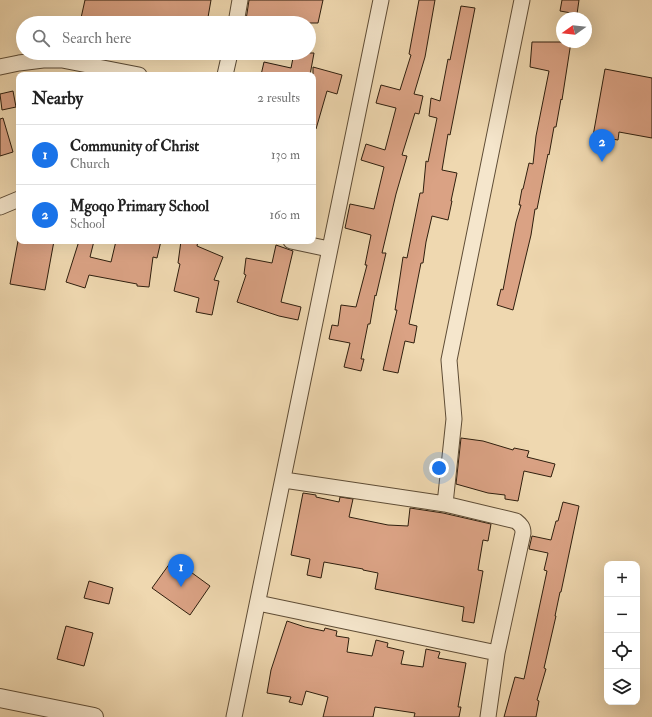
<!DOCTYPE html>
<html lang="en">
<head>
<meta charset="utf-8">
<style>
  body { margin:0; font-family:"IM FELL Double Pica",serif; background:#f2f2f2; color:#222 }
  .controls { position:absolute; right:12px; bottom:12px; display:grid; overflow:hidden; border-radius:8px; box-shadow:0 4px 16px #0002 }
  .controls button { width:36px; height:36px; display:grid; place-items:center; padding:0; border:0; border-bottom:1px solid #e0e0e0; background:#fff; color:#222; font:20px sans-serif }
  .compass { position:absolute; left:556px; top:12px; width:36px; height:36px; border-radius:50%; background:#fff; box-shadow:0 4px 16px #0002; rotate:255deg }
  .you { position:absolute; left:439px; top:468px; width:14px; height:14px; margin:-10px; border:3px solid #fff; border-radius:50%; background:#1a73e8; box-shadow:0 0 0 6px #1a73e833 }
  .badge { display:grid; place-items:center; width:26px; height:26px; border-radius:50%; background:#1a73e8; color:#fff; font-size:13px; font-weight:700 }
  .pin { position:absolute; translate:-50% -33px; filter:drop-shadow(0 1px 2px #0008) }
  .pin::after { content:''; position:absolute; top:21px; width:14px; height:12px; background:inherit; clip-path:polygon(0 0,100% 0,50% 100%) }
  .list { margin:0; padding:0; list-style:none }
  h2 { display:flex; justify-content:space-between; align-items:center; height:52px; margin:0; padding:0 16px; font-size:17px }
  h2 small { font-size:13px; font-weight:400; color:#767676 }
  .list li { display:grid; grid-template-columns:26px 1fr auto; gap:12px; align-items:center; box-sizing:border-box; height:60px; padding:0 16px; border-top:1px solid #e0e0e0 }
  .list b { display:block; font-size:15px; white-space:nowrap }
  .list p { margin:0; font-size:13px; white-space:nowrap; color:#767676 }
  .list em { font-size:13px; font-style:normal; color:#767676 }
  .icon { flex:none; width:22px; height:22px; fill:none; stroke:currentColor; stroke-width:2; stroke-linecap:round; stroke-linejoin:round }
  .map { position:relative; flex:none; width:652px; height:717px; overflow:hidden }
  .search { position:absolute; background:#fff; box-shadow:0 4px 16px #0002; left:16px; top:16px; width:300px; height:44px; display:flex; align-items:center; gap:10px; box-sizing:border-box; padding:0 14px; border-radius:22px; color:#767676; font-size:15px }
  .panel { position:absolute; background:#fff; box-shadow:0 4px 16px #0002; left:16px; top:72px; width:300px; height:172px; border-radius:8px }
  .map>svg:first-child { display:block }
</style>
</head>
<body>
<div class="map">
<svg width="652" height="717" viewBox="0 0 652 717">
  <rect width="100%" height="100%" fill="#efd8b0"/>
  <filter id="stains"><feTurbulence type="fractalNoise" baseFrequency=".005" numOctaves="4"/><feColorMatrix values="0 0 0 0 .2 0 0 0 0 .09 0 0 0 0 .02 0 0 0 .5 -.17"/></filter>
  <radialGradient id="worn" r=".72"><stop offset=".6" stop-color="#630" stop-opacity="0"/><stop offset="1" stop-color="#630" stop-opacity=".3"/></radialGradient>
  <path fill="#daa284" stroke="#2f1f0e" d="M85,0h126l-4,23h-104l-22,-5z
    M249,0h74l-5,23h-56l-16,-3z
    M419,0h16l-10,57 -11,37 9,2 -4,18 -4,-1 -13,42 5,1 -11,38 -14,59h4l-10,43 -1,-1 -5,29h-2l-7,35h3l-3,12 -17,-4 6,-24 -21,-4 3,-14 6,1 3,-21 15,2 11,-42h-2l6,-30 -26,-7 5,-24 24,5 10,-42 -23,-7 5,-16 19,6 11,-42 -20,-5 5,-18 19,5 11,-35 -2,-1z
    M562,0h17l-2,14 -17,-3z
    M461,6l14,2 -25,127 -2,-1 -6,36 15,3 -6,28h1l-4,19 -16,-4 -6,26 -3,21h-2l-12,61 8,2 -3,17 -9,-2 -7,32 -15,-3 14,-60h-2l8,-53 4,1 13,-65h3l3,-32 2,1 9,-44 -8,-2 2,-18 9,3 8,-42 2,1z
    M532,42h39l-9,58 -1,-1 -5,28h-2l-5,28 -1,-1 -11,55h-2l-4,26 -18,75 -16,-5 4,-16 2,1 13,-68 5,-17h-2l3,-16h1l6,-26 4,1 3,-28 13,-65 -19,-4z
    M294,53h20l-4,22h-49l3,-13 27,6z
    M313,67l29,8 -5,19 -10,-3 -11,38 -3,-1z
    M605,69l47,9v60l-33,-6 -1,8 -25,-4z
    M13,91l3,16 -14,3 -2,-16z
    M3,118l10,34 -13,4v-37z
    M18,241h36l-9,49 -35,-6z
    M79,241h15l-4,16 21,5 5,-21h45l-4,17 -4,-1 -4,30 -12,-1v-2l-48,-9 -4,13 -19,-6z
    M181,241h17l-1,5 26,11 -9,23 5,1 -7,34 -16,-3 3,-14 -25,-7 6,-27 -2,-1z
    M276,245l17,6 -12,51 20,5 -3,13 -19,-4 -42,-14 9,-27 -2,-1 2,-16 26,5z
    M461,438l22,3 30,9 1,-2 15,3 -2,6 28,7 -4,13 -27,-6 -6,30 -13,-2v-4l-17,-2 -32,-9z
    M303,493l13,2v2l23,5 1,-5 13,2 -4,18 39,8 20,1 2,-18 33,5 48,11 -3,17 -5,-1 -5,30 5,1 -9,52 -12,-2 2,-14 -89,-18 3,-16 -15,-3v-1l-39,-7 -3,16 -14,-3 3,-16 -19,-4z
    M563,502l16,4 -18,86h-1l-5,24h1l-12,52 2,1 -9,31 2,1 -3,16h-32l11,-40 9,2 23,-108 -3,-1 4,-17 -19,-4 3,-13 19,4 5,-19h2z
    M173,559l37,27 -20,29 -38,-27z
    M89,581l24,7 -4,16 -25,-6z
    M287,621l18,6 19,4 1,-3 12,3 -1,5 13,2 -2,14 25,4 4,-16 12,3 -1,4 17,4 -3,13 22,3 3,-18 14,3 -2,6 28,5 -8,44h3l-2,10h-45l1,-4 -40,-6 -2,10h-50l5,-20 -22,-6 -4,14 -13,-3 2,-5 -24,-4 4,-23z
    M66,626l27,7 -9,33 -27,-7z"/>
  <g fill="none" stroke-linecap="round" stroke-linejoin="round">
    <defs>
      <path id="minor" d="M236,23l4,-23
        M0,67l19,-4 24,-3h19l77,15
        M225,75l5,-22
        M0,207l19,-8
        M291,241l38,8
        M284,480l161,24 71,17c5,4 7,6 7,12l-26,120 -9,64
        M445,504l9,-85 -5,-59 73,-360
        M258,603l239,50
        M234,717c50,-239 97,-478 147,-717"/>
      <path id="tertiary" d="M0,698l94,19"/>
    </defs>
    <use href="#minor" stroke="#5f4d36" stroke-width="17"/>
    <use href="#tertiary" stroke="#5f4d36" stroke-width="20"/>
    <use href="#minor" stroke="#f5e6cc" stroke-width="15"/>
    <use href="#tertiary" stroke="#f5e6cc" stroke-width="18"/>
  </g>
  <rect width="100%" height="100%" filter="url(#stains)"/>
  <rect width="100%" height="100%" fill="url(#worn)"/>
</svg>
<div class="controls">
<button>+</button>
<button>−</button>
<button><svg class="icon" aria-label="locate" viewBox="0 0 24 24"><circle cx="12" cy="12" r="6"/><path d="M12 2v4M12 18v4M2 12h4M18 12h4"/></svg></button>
<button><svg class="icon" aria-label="layers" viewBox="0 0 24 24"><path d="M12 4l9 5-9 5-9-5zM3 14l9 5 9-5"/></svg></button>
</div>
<svg class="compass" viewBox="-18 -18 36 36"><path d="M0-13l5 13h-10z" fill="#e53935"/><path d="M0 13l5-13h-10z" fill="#767676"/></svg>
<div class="you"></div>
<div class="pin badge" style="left:181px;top:587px">1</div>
<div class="pin badge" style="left:602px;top:162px">2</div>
<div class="search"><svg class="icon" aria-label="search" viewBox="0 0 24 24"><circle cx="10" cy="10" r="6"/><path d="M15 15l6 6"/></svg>Search here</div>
<section class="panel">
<h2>Nearby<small>2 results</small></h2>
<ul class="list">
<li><span class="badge">1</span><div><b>Community of Christ</b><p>Church</p></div><em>130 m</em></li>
<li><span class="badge">2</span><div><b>Mgoqo Primary School</b><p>School</p></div><em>160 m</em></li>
</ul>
</section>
</div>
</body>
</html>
